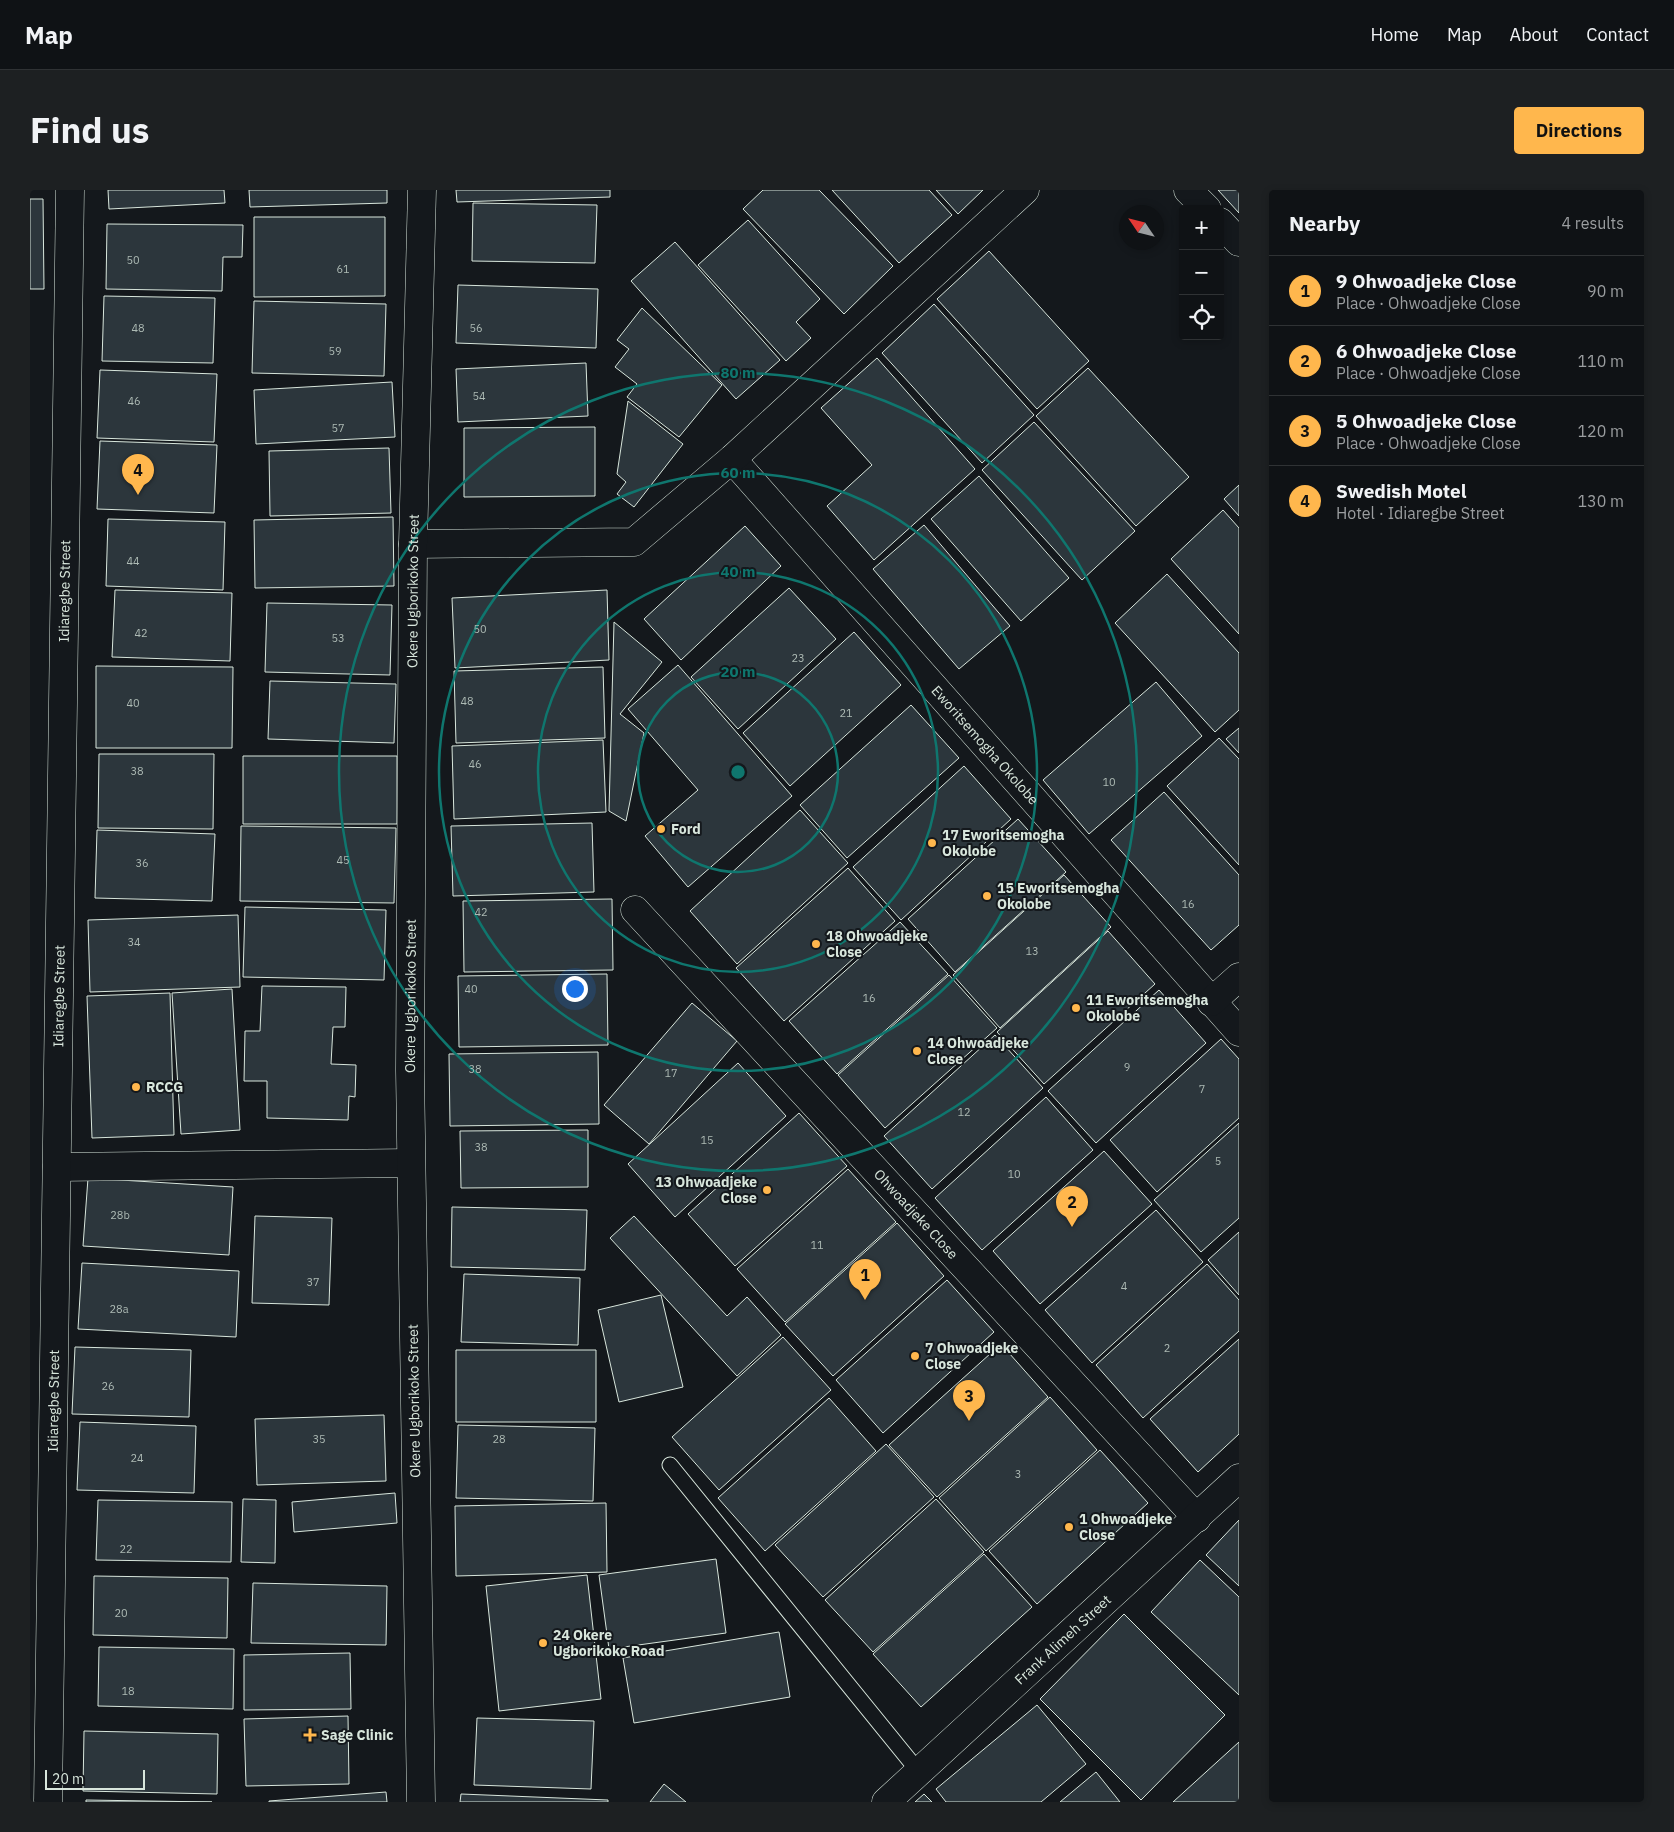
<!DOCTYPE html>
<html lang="en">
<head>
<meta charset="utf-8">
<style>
  body { margin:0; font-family:"IBM Plex Sans",sans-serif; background:#1d2022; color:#f1f3f6 }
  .controls { position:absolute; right:15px; top:15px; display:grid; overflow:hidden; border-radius:5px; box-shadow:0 2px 8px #0003 }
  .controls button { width:45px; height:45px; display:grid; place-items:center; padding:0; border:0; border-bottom:1px solid #2f3234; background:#0f1215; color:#f1f3f6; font:25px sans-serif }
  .compass { position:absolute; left:1089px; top:15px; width:45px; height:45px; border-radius:50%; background:#0f1215; box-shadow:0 2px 8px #0003; rotate:305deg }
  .scale { position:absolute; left:15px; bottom:12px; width:100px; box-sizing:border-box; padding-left:5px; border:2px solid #d8e6dc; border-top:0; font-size:14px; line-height:18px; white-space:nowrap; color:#d8e6dc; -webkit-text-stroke:4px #14181c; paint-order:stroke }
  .you { position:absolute; left:544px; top:798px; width:18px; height:18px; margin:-12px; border:4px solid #fff; border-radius:50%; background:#1a73e8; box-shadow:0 0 0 8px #1a73e833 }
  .badge { display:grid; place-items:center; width:32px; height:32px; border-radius:50%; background:#ffb74d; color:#111; font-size:16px; font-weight:700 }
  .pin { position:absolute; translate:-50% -41px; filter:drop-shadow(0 1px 2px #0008) }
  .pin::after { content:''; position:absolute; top:26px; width:18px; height:15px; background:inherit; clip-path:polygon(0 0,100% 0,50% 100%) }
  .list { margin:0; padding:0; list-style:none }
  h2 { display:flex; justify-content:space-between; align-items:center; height:65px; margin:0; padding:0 20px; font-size:21px }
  h2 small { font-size:16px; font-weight:400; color:#9b9ea0 }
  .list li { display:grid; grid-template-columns:32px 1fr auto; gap:15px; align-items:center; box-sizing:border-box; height:70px; padding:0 20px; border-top:1px solid #2f3234 }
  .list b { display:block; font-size:19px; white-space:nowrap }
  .list p { margin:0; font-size:16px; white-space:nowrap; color:#9b9ea0 }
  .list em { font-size:16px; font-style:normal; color:#9b9ea0 }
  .icon { flex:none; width:28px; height:28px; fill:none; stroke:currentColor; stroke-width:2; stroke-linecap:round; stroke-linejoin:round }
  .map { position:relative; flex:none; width:1209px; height:1612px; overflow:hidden; border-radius:5px }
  header { display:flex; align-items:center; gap:30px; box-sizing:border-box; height:70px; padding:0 25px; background:#0f1215; border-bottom:1px solid #2f3234 }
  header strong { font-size:24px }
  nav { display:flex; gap:28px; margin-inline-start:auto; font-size:18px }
  .intro { display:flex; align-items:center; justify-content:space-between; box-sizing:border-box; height:120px; padding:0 30px }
  h1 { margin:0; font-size:35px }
  .button { padding:12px 22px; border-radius:5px; background:#ffb74d; color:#111; font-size:18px; font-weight:700 }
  main { display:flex; gap:30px; padding:0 30px }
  aside { flex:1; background:#0f1215; border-radius:5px; box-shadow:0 2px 8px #0003 }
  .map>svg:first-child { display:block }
</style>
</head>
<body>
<header>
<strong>Map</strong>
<nav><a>Home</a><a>Map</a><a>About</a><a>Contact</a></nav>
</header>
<div class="intro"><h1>Find us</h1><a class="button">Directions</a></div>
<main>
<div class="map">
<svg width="1209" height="1612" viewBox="0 0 1209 1612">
  <rect width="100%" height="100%" fill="#14181c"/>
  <path fill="#2c363c" stroke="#d8e6dc" d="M78,0h116l1,13 -116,6z
    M219,0h138v13l-137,4z
    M426,0h154v7l-153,5z
    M733,0h56l74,76 -49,48 -101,-105z
    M802,0h97l23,25 -53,48z
    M906,0h47l-25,24z
    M1188,0h21v23z
    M0,9h13l1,90h-14z
    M443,13l124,2 -2,58 -123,-2z
    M224,27h131v79l-131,1z
    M718,30l72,79 -24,23 15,16 -25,23 -88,-96z
    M77,34l136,1 -1,32h-19l-1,34 -116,-2z
    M645,52l105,118 -44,39 -105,-118z
    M959,61l100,110 -52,48 -100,-110z
    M428,95l140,4 -2,59 -140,-5z
    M74,106l111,2 -2,65 -111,-2z
    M224,111l132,3 -2,72 -132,-3z
    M904,114l100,111 -52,48 -100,-110z
    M612,118l80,77 -43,52 -52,-40 10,-13 -22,-17 14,-18 -12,-9z
    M847,168l98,111 -101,91 -47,-54 45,-41 -51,-57z
    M556,173l2,53 -130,6 -2,-53z
    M1058,178l101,109 -53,49 -100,-110z
    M70,180l117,4 -3,68 -117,-4z
    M362,192l3,55 -139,7 -2,-54z
    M598,211l55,43 -49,63 -17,-13 9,-12 -9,-8z
    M1004,232l101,109 -53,49 -100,-110z
    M565,237v69l-131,1v-69z
    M70,251l117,4 -3,68 -117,-4z
    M359,258l2,65 -121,3 -1,-65z
    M949,286l90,102 -48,43 -90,-102z
    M1209,295v31l-15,-17z
    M1193,320l16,18v106l-68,-75z
    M363,327l1,69 -139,2 -1,-68z
    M78,329l117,3 -2,68 -117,-4z
    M894,335l86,101 -51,43 -86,-100z
    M715,336l36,40 -100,94 -37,-41z
    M1137,384l72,79v57l-24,22 -100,-109z
    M759,398l47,51 -98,90 -47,-52z
    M85,400l117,3 -2,68 -118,-4z
    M577,400l2,70 -154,8 -3,-70z
    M237,413l125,2 -2,70 -125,-3z
    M584,432l48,40 -42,52 24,19 -18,88 -17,-10z
    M824,442l47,53 -111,101 -47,-53z
    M648,475l114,131 -104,91 -43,-51 53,-46 -70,-81z
    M66,476l137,1 -1,81h-136z
    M573,477l2,71 -149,5 -2,-72z
    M240,491l126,3 -2,59 -126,-4z
    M1126,492l46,54 -113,98 -46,-54z
    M881,515l48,53 -112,100 -47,-53z
    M1209,538v25l-13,-14z
    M1189,548l20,21v106l-72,-79z
    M573,550l3,72 -152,7 -2,-73z
    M69,564h115l-1,75 -115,-1z
    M213,566h154v68h-154z
    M934,576l47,53 -110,101 -48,-53z
    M1134,602l75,83v50l-28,25 -100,-110z
    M770,620l48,53 -111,101 -47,-53z
    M988,629l48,53 -111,100 -47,-53z
    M562,633l2,69 -141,4 -2,-70z
    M211,636l155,2 -2,75 -154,-2z
    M67,640l118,4 -3,67 -117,-3z
    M818,678l47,53 -111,100 -48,-53z
    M1034,685l47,52 -111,101 -47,-53z
    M582,709l1,71 -149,2 -1,-71z
    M215,717l141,3 -2,70 -141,-3z
    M208,725l2,72 -150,5 -2,-72z
    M870,732l48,52 -111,100 -48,-53z
    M1078,741l47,53 -111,100 -47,-52z
    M577,784l1,71 -149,2 -1,-71z
    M919,785l48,53 -112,100 -47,-53z
    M232,796l84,1 -1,40h-12l-2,37 25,1 -1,32 -6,-1 -1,24 -81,-2v-37h-23l1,-50h15z
    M202,799l8,141 -59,4 -9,-141z
    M1129,800l47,53 -110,100 -48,-52z
    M140,803l4,142 -82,3 -5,-142z
    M662,813l45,38 -88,103 -45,-39z
    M965,845l48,53 -111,101 -48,-53z
    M1191,849l18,20v59l-82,74 -47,-52z
    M568,862l1,72 -149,2 -1,-72z
    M708,873l48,53 -111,101 -47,-53z
    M1016,907l47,53 -111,100 -47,-52z
    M769,923l48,53 -112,100 -47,-52z
    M1209,933v95l-38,34 -47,-52z
    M558,940v57l-127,1 -1,-57z
    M1074,961l48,53 -112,100 -47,-53z
    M818,979l48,53 -111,100 -48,-53z
    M58,988l145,9 -4,68 -146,-9z
    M422,1017l135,3 -2,60 -134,-3z
    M1126,1020l47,52 -111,101 -47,-53z
    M225,1026l77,2 -3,87 -77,-2z
    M604,1026l93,100 20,-19 34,38 -44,41 -127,-138z
    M867,1033l47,53 -111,100 -48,-52z
    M1209,1042v63l-31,-35z
    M52,1073l157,8 -3,66 -158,-8z
    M1177,1074l32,36v31l-96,87 -47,-53z
    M434,1084l116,4 -2,67 -117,-3z
    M917,1090l47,52 -111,101 -47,-53z
    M631,1105l22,92 -64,15 -21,-92z
    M753,1147l48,53 -112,100 -47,-53z
    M1209,1149v95l-41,38 -48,-53z
    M971,1154l47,53 -111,100 -48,-52z
    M45,1157l116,3 -2,67 -117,-3z
    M426,1160h140v72h-140z
    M1020,1207l47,53 -111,101 -47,-53z
    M799,1208l47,53 -111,100 -47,-53z
    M354,1225l2,66 -129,4 -2,-66z
    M50,1232l116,4 -2,67 -117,-3z
    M428,1235l137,3 -2,73 -137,-3z
    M856,1254l48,53 -111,100 -48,-52z
    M1070,1260l48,53 -111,101 -48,-53z
    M365,1303l2,30 -103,9 -2,-30z
    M213,1309l33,1 -1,63 -34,-1z
    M906,1309l48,53 -111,100 -48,-52z
    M68,1310l134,2 -1,60 -135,-2z
    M576,1313l1,69 -151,4 -1,-70z
    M1209,1330v66l-33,-31z
    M954,1364l48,53 -111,100 -48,-53z
    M686,1369l10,74 -117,16 -10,-74z
    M1170,1370l39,37v98l-88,-83z
    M557,1385l14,124 -102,12 -13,-125z
    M64,1386l134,2 -1,60 -134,-3z
    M223,1393l134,3 -1,59 -135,-2z
    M1094,1424l101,101 -84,85 -101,-101z
    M749,1442l11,65 -156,26 -11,-65z
    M69,1457l135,2 -1,60 -135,-3z
    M320,1463l1,56 -107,1v-55z
    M1007,1515l49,59 -45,38h-95l-10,-13z
    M318,1526l1,68 -103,2 -2,-67z
    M447,1528l117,3 -3,68 -117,-4z
    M54,1541l134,3 -1,60 -134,-3z
    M1209,1552v60h-66z
    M1066,1582l24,30h-60z
    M634,1594l22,18h-36z
    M356,1602l1,10h-118v-1z
    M431,1604l147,6v2h-148z
    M894,1604l8,8h-17z
    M56,1610l126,2h-126z"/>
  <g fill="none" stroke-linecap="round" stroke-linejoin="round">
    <defs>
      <path id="lane" d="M640,1275l249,307"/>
      <g id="street">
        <path d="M1158,0l19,19"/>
        <path d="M1190,32l19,20"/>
        <path id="s1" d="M702,269l507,573"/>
        <path d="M383,354l221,-2 98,-83 293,-269"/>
        <path id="s2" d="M605,720l562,608"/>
        <path d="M1181,812l28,-25"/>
        <path d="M27,977l353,-4"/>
        <path id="s3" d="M18,1612l22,-1612"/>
        <path id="s4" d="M856,1612l353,-324"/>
      </g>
      <g id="secondary">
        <path id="s5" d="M391,1612l-11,-732 3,-526 9,-354"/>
      </g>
    </defs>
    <use href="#lane" stroke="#d8e6dc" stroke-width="17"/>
    <use href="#street" stroke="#d8e6dc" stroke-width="29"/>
    <use href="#secondary" stroke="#d8e6dc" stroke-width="29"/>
    <use href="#lane" stroke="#14181c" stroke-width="15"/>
    <use href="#street" stroke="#14181c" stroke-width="28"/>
    <use href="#secondary" stroke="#14181c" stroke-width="28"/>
  </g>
  <g fill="none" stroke="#0f766e" stroke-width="2.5">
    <circle cx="708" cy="582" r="100"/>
    <circle cx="708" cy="582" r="200"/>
    <circle cx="708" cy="582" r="299"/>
    <circle cx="708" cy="582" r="399"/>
  </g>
  <g fill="#ffb74d" stroke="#14181c" stroke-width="2">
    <circle cx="631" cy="639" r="5"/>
    <circle cx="902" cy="653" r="5"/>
    <circle cx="957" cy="706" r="5"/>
    <circle cx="786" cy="754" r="5"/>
    <circle cx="1046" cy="818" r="5"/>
    <circle cx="887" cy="861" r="5"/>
    <circle cx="106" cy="897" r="5"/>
    <circle cx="737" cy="1000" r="5"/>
    <circle cx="885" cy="1166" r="5"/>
    <circle cx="1039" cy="1337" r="5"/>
    <circle cx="513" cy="1453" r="5"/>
    <path d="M277.5 1537.5h5v5h5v5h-5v5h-5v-5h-5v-5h5z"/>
  </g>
  <g text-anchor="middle" stroke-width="4" stroke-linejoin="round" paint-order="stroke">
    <g font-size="11" fill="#adbab4">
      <text x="103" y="74">50</text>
      <text x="313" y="83">61</text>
      <text x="108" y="142">48</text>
      <text x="446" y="142">56</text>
      <text x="305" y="165">59</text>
      <text x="449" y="210">54</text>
      <text x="104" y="215">46</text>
      <text x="308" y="242">57</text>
      <text x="103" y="375">44</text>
      <text x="450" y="443">50</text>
      <text x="111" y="447">42</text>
      <text x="308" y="452">53</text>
      <text x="768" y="472">23</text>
      <text x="437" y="515">48</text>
      <text x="103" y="517">40</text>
      <text x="816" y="527">21</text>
      <text x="445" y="578">46</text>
      <text x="107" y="585">38</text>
      <text x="1079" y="596">10</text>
      <text x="313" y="674">45</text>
      <text x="112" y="677">36</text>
      <text x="1158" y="718">16</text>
      <text x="451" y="726">42</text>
      <text x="104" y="756">34</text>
      <text x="1002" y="765">13</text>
      <text x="441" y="803">40</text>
      <text x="839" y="812">16</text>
      <text x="1097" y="881">9</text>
      <text x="445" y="883">38</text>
      <text x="641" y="887">17</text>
      <text x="1172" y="903">7</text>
      <text x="934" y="926">12</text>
      <text x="677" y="954">15</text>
      <text x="451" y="961">38</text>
      <text x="1188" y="975">5</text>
      <text x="984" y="988">10</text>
      <text x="90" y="1029">28b</text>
      <text x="787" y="1059">11</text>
      <text x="283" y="1096">37</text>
      <text x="1094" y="1100">4</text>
      <text x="89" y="1123">28a</text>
      <text x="1137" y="1162">2</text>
      <text x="78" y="1200">26</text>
      <text x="289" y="1253">35</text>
      <text x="469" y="1253">28</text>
      <text x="107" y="1272">24</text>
      <text x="988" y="1288">3</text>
      <text x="96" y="1363">22</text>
      <text x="91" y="1427">20</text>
      <text x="98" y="1505">18</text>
    </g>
    <g font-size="14" fill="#d8e6dc" stroke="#14181c">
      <text dy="5" stroke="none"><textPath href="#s3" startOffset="1211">Idiaregbe Street</textPath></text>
      <text dy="5" stroke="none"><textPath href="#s5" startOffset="1211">Okere Ugborikoko Street</textPath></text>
      <text dy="5" stroke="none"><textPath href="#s1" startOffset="382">Eworitsemogha Okolobe</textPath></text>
      <text dy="5" stroke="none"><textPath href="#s3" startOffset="806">Idiaregbe Street</textPath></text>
      <text dy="5" stroke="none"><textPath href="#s5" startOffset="806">Okere Ugborikoko Street</textPath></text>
      <text dy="5" stroke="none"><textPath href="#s2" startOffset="414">Ohwoadjeke Close</textPath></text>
      <text dy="5" stroke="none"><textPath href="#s3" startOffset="401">Idiaregbe Street</textPath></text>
      <text transform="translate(384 1211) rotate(-91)" y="5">Okere Ugborikoko Street</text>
      <text dy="5" stroke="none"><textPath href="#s4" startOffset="240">Frank Alimeh Street</textPath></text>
    </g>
    <g font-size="14" font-weight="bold" fill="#d8e6dc" stroke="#14181c" text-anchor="start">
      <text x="641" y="644">Ford</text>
      <text x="912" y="650">17 Eworitsemogha<tspan x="912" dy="16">Okolobe</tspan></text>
      <text x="967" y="703">15 Eworitsemogha<tspan x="967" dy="16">Okolobe</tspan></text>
      <text x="796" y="751">18 Ohwoadjeke<tspan x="796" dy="16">Close</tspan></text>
      <text x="1056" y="815">11 Eworitsemogha<tspan x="1056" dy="16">Okolobe</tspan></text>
      <text x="897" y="858">14 Ohwoadjeke<tspan x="897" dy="16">Close</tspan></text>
      <text x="116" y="902">RCCG</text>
      <text x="727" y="997" text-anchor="end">13 Ohwoadjeke<tspan x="727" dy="16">Close</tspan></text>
      <text x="895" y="1163">7 Ohwoadjeke<tspan x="895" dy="16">Close</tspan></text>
      <text x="1049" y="1334">1 Ohwoadjeke<tspan x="1049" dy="16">Close</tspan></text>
      <text x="523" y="1450">24 Okere<tspan x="523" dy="16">Ugborikoko Road</tspan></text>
      <text x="291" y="1550">Sage Clinic</text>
    </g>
  </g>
  <circle cx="708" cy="582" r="8" fill="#0f766e" stroke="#14181c" stroke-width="2.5"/>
  <g font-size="15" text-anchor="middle" font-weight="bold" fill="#0f766e" stroke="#14181c" stroke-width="4" stroke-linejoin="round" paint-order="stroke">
    <text x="708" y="188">80 m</text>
    <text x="708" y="288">60 m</text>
    <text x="708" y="387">40 m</text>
    <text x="708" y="487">20 m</text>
  </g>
</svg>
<div class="controls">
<button>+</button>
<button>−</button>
<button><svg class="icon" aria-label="locate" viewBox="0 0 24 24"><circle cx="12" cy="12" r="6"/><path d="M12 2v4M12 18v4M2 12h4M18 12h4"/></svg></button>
</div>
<svg class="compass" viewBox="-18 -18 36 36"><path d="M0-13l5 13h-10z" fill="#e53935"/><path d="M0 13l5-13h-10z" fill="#9b9ea0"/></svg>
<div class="scale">20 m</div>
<div class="you"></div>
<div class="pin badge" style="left:835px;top:1110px">1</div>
<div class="pin badge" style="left:1042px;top:1037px">2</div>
<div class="pin badge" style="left:939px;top:1231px">3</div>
<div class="pin badge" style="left:108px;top:305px">4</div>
</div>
<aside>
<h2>Nearby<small>4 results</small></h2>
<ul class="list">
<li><span class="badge">1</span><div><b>9 Ohwoadjeke Close</b><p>Place · Ohwoadjeke Close</p></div><em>90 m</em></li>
<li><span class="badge">2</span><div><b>6 Ohwoadjeke Close</b><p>Place · Ohwoadjeke Close</p></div><em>110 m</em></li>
<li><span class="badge">3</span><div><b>5 Ohwoadjeke Close</b><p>Place · Ohwoadjeke Close</p></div><em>120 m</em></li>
<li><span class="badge">4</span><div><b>Swedish Motel</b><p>Hotel · Idiaregbe Street</p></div><em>130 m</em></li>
</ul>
</aside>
</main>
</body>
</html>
